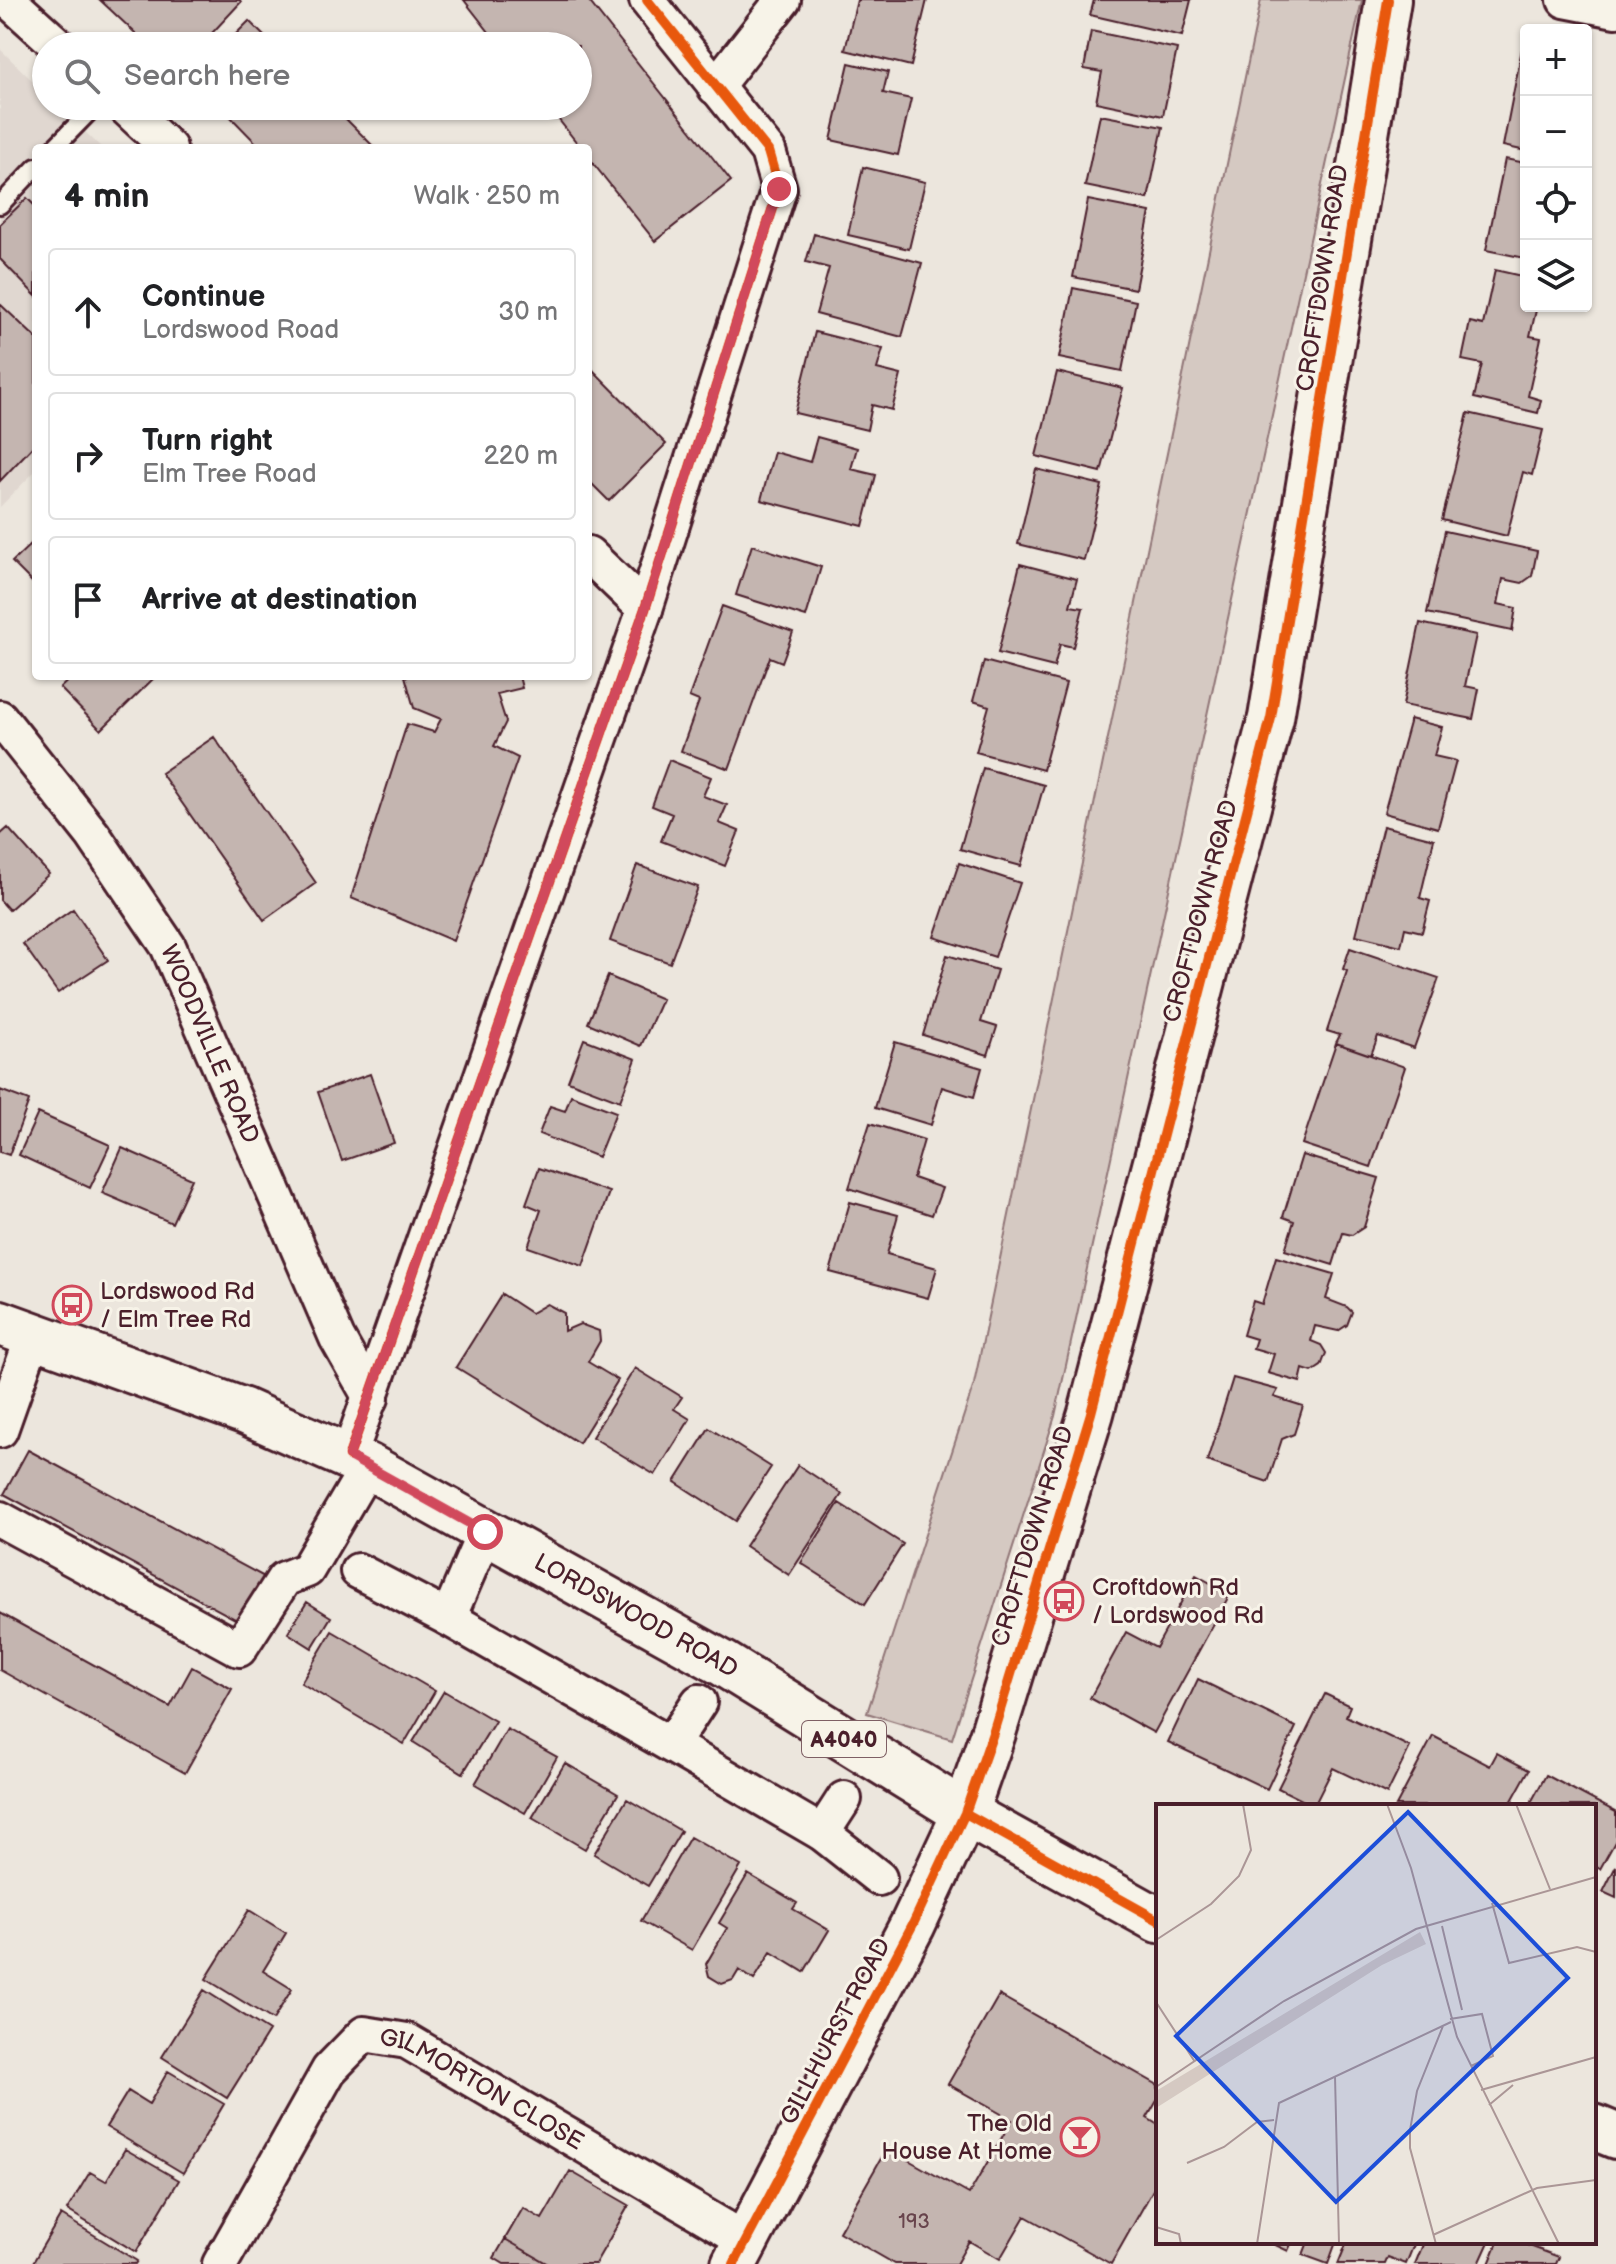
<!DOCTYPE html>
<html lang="en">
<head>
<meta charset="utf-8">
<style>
  body { margin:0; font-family:"Balsamiq Sans",sans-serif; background:#f2f2f2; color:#202124 }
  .controls { position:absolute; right:24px; top:24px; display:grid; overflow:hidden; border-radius:8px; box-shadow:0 2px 6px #0004 }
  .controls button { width:72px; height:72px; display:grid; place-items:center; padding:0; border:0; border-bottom:2px solid #e0e0e0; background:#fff; color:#202124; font:40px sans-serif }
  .stop { position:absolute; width:24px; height:24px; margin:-18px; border:6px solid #d1495b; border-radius:50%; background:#fff }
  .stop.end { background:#d1495b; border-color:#fff; box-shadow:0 2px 8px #0008 }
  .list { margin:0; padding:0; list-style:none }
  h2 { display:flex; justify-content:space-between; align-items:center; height:104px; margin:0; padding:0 32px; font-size:34px }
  h2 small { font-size:26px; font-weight:400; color:#757577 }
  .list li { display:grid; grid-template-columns:52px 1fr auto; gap:24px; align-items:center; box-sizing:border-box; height:128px; margin:0 16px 16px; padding:0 16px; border:2px solid #e0e0e0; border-radius:8px }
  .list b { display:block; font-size:30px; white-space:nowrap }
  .list p { margin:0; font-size:26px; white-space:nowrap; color:#757577 }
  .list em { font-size:26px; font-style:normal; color:#757577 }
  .icon { flex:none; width:44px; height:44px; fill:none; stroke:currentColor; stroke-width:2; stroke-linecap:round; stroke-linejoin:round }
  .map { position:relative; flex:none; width:1616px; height:2264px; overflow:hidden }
  .search { position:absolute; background:#fff; box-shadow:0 2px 6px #0004; left:32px; top:32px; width:560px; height:88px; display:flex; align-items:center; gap:20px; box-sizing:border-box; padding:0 28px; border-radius:44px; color:#757577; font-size:30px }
  .panel { position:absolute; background:#fff; box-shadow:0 2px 6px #0004; left:32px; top:144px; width:560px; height:536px; border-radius:8px }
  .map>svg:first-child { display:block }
</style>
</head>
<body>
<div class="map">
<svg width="1616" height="2264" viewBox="0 0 1616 2264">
  <rect width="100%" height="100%" fill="#ece6dd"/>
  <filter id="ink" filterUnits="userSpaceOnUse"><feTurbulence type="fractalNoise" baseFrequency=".0125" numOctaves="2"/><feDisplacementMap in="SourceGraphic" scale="16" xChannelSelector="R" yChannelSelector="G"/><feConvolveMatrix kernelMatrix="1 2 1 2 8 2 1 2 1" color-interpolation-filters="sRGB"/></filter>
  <g filter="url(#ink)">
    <path fill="#e0d7d0" d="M0,49l46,45v12h12l44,42h-66v322l-36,37z"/>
    <path fill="#d5c9c2" stroke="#907476" stroke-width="2" d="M1261,0h101l-307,1416 -103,323 -85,-26 107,-329z"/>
    <path fill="#c4b5b0" stroke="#4a1f2b" stroke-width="2" d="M100,0h140l1,2 -41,44h-51z
      M464,0h124l143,181 -76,60 -67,-84v-9h-7l-33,-42h30v-60h-78z
      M857,0h70l-16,66 -66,-16z
      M1094,0h97l-9,36 -92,-21z
      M249,21l25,25h-50z
      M1091,31l86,18 -14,67 -67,-14 6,-30 -18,-3z
      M1522,49l4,1v101l-23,-5z
      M849,63l39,9 -5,21 28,6 -13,56 -67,-15z
      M220,106h113l42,42h-114z
      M1100,115l63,12 -15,72 -63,-13z
      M1505,159l21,4 -1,95 -39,-8z
      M863,167l62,15 -16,67 -61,-14z
      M27,198l9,9v89l-36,-37v-35z
      M1088,200l62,12 -15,77 -62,-12z
      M814,234l108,29 -20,74 -86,-23 13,-46 -23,-6z
      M1495,270l31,7v29h11l-7,30 11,2 -13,58 13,4 -3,13 -64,-15 8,-34 -20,-4 8,-38 13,3z
      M1073,288l63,13 -14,70 -63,-13z
      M0,304l36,34v105l-36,38z
      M815,332l68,17 -6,20 24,6 -9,35 -20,-5 -5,25 -72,-17z
      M588,365l78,79 -57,57 -21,-21z
      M1057,372l66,16 -22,84 -65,-16z
      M1468,413l75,17 -11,45 -9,-3 -16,64 -65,-16z
      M817,437l40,11 -6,21 25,6 -13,51 -102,-26 13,-48 36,10z
      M1036,469l66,16 -18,75 -66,-16z
      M1445,531l92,20 -5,25 -10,7 -19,-4 -5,25 18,4 -4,23 -85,-18z
      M36,539v47l-24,-24z
      M752,545l69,22 -15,50 -70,-22z
      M1020,564l57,15 -7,27 13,2 -10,39 -13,-3 -6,23 -56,-14z
      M722,606l71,26 -11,30 -12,-5 -41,112 -48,-18 18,-50 -10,-4z
      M1420,623l56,12 -11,51 14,3 -6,30 -70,-14z
      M984,661l82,22 -23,87 -67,-18 13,-46 -16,-5z
      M73,676h83l-55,54 -41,-42z
      M405,676h114l3,12 -25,6 9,28 -12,24 24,12 -65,183 -102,-43 56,-174 27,8 7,-13 -27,-11z
      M1410,719l32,8 -8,29 22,5 -18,67 -54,-15z
      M214,737l102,146 -52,37 -103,-147z
      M669,760l42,17 -8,19 24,9 -8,18 20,8 -14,35 -64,-25 11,-27 -20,-8z
      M983,768l61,17 -23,81 -61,-17z
      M1383,826l51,13 -14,59 10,3 -8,31 -17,-4 -4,18 -45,-11z
      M8,828l41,46 -40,36 -9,-10v-65z
      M959,863l61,20 -25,74 -61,-20z
      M637,865l61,22 -28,76 -60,-22z
      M73,909l35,51 -50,33 -35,-49z
      M1350,948l89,30 -25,70 -36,-12 -7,19 -35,-12 4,-8 -13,-4 20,-60 -4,-2z
      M947,955l50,15 -16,52 16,5 -9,28 -65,-20z
      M608,976l54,23 -21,47 -53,-23z
      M584,1039l52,20 -16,42 -52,-20z
      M895,1042l87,26 -8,29 -32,-10 -11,38 -56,-17z
      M1336,1043l69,24 -34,100 -69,-23z
      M370,1074l24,69 -52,18 -24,-69z
      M0,1090l29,11 -20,54 -9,-3z
      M571,1095l45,17 -18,45 -59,-23 11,-28 15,5z
      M38,1113l72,32 -20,43 -71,-33z
      M870,1123l54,17 -11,38 29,10 -10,27 -83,-27z
      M122,1148l70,31 -20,44 -70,-30z
      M1302,1155l77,23 -15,49 -12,8 -9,-2 -10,32 -48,-15 9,-29 -11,-4z
      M539,1168l70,24 -26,74 -55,-19 13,-37 -15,-6z
      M850,1202l48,13 -11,39 50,14 -9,30 -98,-26z
      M1276,1257l58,17 -8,25 21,8 5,5 -5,13 -9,6 -23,-5 -4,15 10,4 5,8 -5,13 -9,6 -9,-3 -3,13 -32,-9 6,-19 -21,-6 3,-9 -13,-4 10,-34 9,3z
      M502,1294l29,19 16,-9 17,9v18l16,-7 19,7 1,10 -12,21 30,18 -39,63 -123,-76z
      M635,1368l47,29 -8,12 16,10 -35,56 -63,-38z
      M1233,1378l45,12 -4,7 29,9 -9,28 -12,5 -14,43 -61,-21z
      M709,1428l62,39 -35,54 -61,-39z
      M28,1450l242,130 -24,45 -242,-131z
      M798,1465l44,29 -53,81 -44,-29z
      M839,1503l64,41 -38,60 -64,-41z
      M1196,1575l34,19 -76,139 -64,-35 36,-66 30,16z
      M307,1602l24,15 -19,31 -24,-15z
      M0,1613l170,94 22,-40 40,22 -47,84 -185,-103z
      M332,1631l103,60 -31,53 -103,-61z
      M1198,1679l98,48 -29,62 -99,-47z
      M444,1691l51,30 -32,52 -50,-31z
      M1325,1694l25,12 -4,10 64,31 -23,47 -54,-26 -19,38 -36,-18z
      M507,1729l50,28 -32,56 -50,-29z
      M1433,1736l57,30 7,-13 32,17 -20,36h-113z
      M565,1763l53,31 -33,55 -53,-31z
      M1546,1775l70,37v28l-16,29 -6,-3v-60h-65z
      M627,1799l54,32 -33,55 -54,-32z
      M690,1837l51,29 -49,84 -51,-29z
      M1616,1866v32l-13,-6z
      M748,1874l49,29 -4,6 36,21 -25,42 -33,-20 -17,28 -15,-10 -6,10 -11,4 -13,-8 -3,-12 21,-36 -8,-5z
      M249,1910l37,23 -23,38 29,18 -19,31 -67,-41z
      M204,1990l65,41 -42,67 -65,-41z
      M999,1995l159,90v14l-11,19 11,7v25l-4,6 4,3v22l-47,83 -86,-48 -25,43 -31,-18 -13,23h-61l-56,-32 48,-84 82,46 43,-74 -64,-36z
      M168,2071l56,33 -41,69 -77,-46 22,-36 21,13z
      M125,2149l54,31 -43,72 -69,-42 23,-38 16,9z
      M570,2171l59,34 -34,59h-47l-43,-25 18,-31 19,11z
      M61,2215l76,46 -2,3h-103z
      M505,2239l43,25h-44l-10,-6z
      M1269,2242h23l-4,9z
      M1308,2242h28l-8,22 -25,-9z
      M1347,2242h68l-9,22 -18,-7 -3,7h-47z
      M1424,2242h65l-10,22h-64z
      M1498,2242h21l40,15 -3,7h-67z"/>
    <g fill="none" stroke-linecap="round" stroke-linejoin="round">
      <defs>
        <path id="lane" d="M54,148l41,-42
          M0,205l36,-38"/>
        <g id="street">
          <path d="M8,0l51,46"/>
          <path d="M1565,0l51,10"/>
          <path d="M715,87l68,-87"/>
          <path d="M124,106l45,42"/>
          <path d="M588,554l57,55"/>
          <path id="s1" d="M0,718l93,117 75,111 169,392 34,60"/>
          <path d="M0,1430l34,-96"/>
          <path d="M349,1456l296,-847 134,-420 -11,-38 -121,-151"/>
          <path d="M0,1519l239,130 45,-70 23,-9 61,-104"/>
          <path d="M358,1571l90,47 223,127 151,88 57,45"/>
          <path d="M448,1618l37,-86"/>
          <path d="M671,1745l28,-43"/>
          <path d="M822,1833l22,-34"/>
          <path id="s2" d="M220,2264l109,-194 35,-36 43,7 340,200"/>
        </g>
        <path id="secondary" d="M734,2264l179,-340 52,-111 28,-80 98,-320 180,-695 117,-718"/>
        <g id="primary">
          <path id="s3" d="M0,1323l244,88 124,55 356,198 241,149 193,107"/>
          <path d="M1594,2127l22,9"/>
        </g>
      </defs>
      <use href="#lane" stroke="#4a1f2b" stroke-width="22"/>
      <use href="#street" stroke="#4a1f2b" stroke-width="40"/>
      <use href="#secondary" stroke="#4a1f2b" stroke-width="50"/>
      <use href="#primary" stroke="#4a1f2b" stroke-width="50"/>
      <use href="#lane" stroke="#f7f3e8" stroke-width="16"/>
      <use href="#street" stroke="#f7f3e8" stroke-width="34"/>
      <use href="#secondary" stroke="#f7f3e8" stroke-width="44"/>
      <use href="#primary" stroke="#f7f3e8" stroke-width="44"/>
      <defs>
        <path id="cycleway" d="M349,1456l296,-847 134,-420 -11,-38 -121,-151
          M965,1813l193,107
          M734,2264l179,-340 52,-111 28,-80 98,-320 180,-695 117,-718"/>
      </defs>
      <use href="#cycleway" stroke="#f7f3e8" stroke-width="15"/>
      <use href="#cycleway" stroke="#e8590c" stroke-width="10"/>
    </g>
  </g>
  <g fill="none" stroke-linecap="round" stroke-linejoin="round" filter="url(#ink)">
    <path stroke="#d1495b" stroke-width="10" d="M485,1532l-136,-76 296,-847 134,-420"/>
  </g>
  <defs>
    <symbol id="bus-ring" viewBox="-11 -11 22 22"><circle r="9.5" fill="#f7f3e8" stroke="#d1495b" stroke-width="1.5"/><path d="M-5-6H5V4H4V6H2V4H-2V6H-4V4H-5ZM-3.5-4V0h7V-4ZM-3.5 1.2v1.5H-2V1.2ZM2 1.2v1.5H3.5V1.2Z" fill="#d1495b"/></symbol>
    <symbol id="bar-ring" viewBox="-11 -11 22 22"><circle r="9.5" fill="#f7f3e8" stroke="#d1495b" stroke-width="1.5"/><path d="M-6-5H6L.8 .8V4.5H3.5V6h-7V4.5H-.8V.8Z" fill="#d1495b"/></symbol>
  </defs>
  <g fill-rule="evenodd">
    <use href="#bus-ring" x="50" y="1283" width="44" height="44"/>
    <use href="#bus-ring" x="1042" y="1579" width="44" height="44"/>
    <use href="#bar-ring" x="1058" y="2115" width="44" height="44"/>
  </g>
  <g text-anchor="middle" stroke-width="6" stroke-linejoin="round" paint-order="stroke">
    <g font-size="20" fill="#68444c">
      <text x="914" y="2228">193</text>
    </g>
    <rect fill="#f7f3e8" stroke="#7e5f64" stroke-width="2" x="802" y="1721" width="84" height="36" rx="6"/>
    <g font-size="22" font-weight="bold" fill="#4a1f2b">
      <text x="844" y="1747">A4040</text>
    </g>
    <g font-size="24" fill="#4a1f2b" stroke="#f7f3e8">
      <text transform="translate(1322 278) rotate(-81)" y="8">CROFTDOWN ROAD</text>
      <text transform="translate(1200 911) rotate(-75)" y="8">CROFTDOWN ROAD</text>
      <text dy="8" stroke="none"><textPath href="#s1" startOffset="390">WOODVILLE ROAD</textPath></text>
      <text transform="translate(1032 1536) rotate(-73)" y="8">CROFTDOWN ROAD</text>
      <text dy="8" stroke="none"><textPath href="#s3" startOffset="702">LORDSWOOD ROAD</textPath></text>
      <text transform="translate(835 2031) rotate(-62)" y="8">GILLHURST ROAD</text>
      <text dy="8" stroke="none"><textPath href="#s2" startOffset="404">GILMORTON CLOSE</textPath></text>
    </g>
    <g font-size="24" fill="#4a1f2b" stroke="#f7f3e8" text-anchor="start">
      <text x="100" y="1299">Lordswood Rd<tspan x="100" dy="28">/ Elm Tree Rd</tspan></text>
      <text x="1092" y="1595">Croftdown Rd<tspan x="1092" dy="28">/ Lordswood Rd</tspan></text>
      <text x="1052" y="2131" text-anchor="end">The Old<tspan x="1052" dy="28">House At Home</tspan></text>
    </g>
  </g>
  <g transform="translate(1156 1804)">
    <rect width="440" height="440" fill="#ece6dd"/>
    <path d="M264,128l6,12 -44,21 -226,143v-17z" fill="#d5c9c2"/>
    <path fill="none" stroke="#ab9696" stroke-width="2" d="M231,0l24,64 46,169 102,207M360,0l34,85M336,99l17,60 68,-16 19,5M286,122l20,84M0,136l55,-36 28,-28 12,-26 -8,-46M0,198l39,60M294,215l32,-5 11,42 -22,10M179,272l4,168M0,283l128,-86 132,-72 180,-52M325,286l115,-33M333,301l24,-20M31,359l37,-16 33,-25 17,-2M0,423l23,7 2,10M277,431l104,-47 59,-8M101,440l22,-141 172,-81M280,440l-26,-96v-18l7,-39 26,-65"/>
    <path fill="#1d4ed8" fill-opacity="0.15" stroke="#1d4ed8" stroke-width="4" d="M252,8l160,166 -232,224 -160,-166z"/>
    <rect width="440" height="440" fill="none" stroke="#4a1f2b" stroke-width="4"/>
  </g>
</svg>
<div class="controls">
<button>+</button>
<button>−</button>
<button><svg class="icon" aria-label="locate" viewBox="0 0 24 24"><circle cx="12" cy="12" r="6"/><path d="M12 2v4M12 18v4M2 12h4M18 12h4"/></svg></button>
<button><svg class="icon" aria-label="layers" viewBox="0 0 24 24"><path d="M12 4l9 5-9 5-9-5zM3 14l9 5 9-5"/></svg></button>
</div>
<div class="stop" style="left:485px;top:1532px"></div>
<div class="stop end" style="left:779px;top:189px"></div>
<div class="search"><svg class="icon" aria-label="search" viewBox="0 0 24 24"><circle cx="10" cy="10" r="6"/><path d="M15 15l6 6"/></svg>Search here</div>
<section class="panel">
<h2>4 min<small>Walk · 250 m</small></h2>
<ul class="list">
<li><svg class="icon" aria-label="ahead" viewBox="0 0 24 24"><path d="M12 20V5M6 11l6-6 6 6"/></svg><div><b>Continue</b><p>Lordswood Road</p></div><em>30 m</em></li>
<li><svg class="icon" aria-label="right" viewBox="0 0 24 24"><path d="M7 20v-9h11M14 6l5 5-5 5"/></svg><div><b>Turn right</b><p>Elm Tree Road</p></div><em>220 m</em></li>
<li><svg class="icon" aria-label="arrive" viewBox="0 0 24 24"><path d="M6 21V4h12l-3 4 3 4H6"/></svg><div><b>Arrive at destination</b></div></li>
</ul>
</section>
</div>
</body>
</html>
